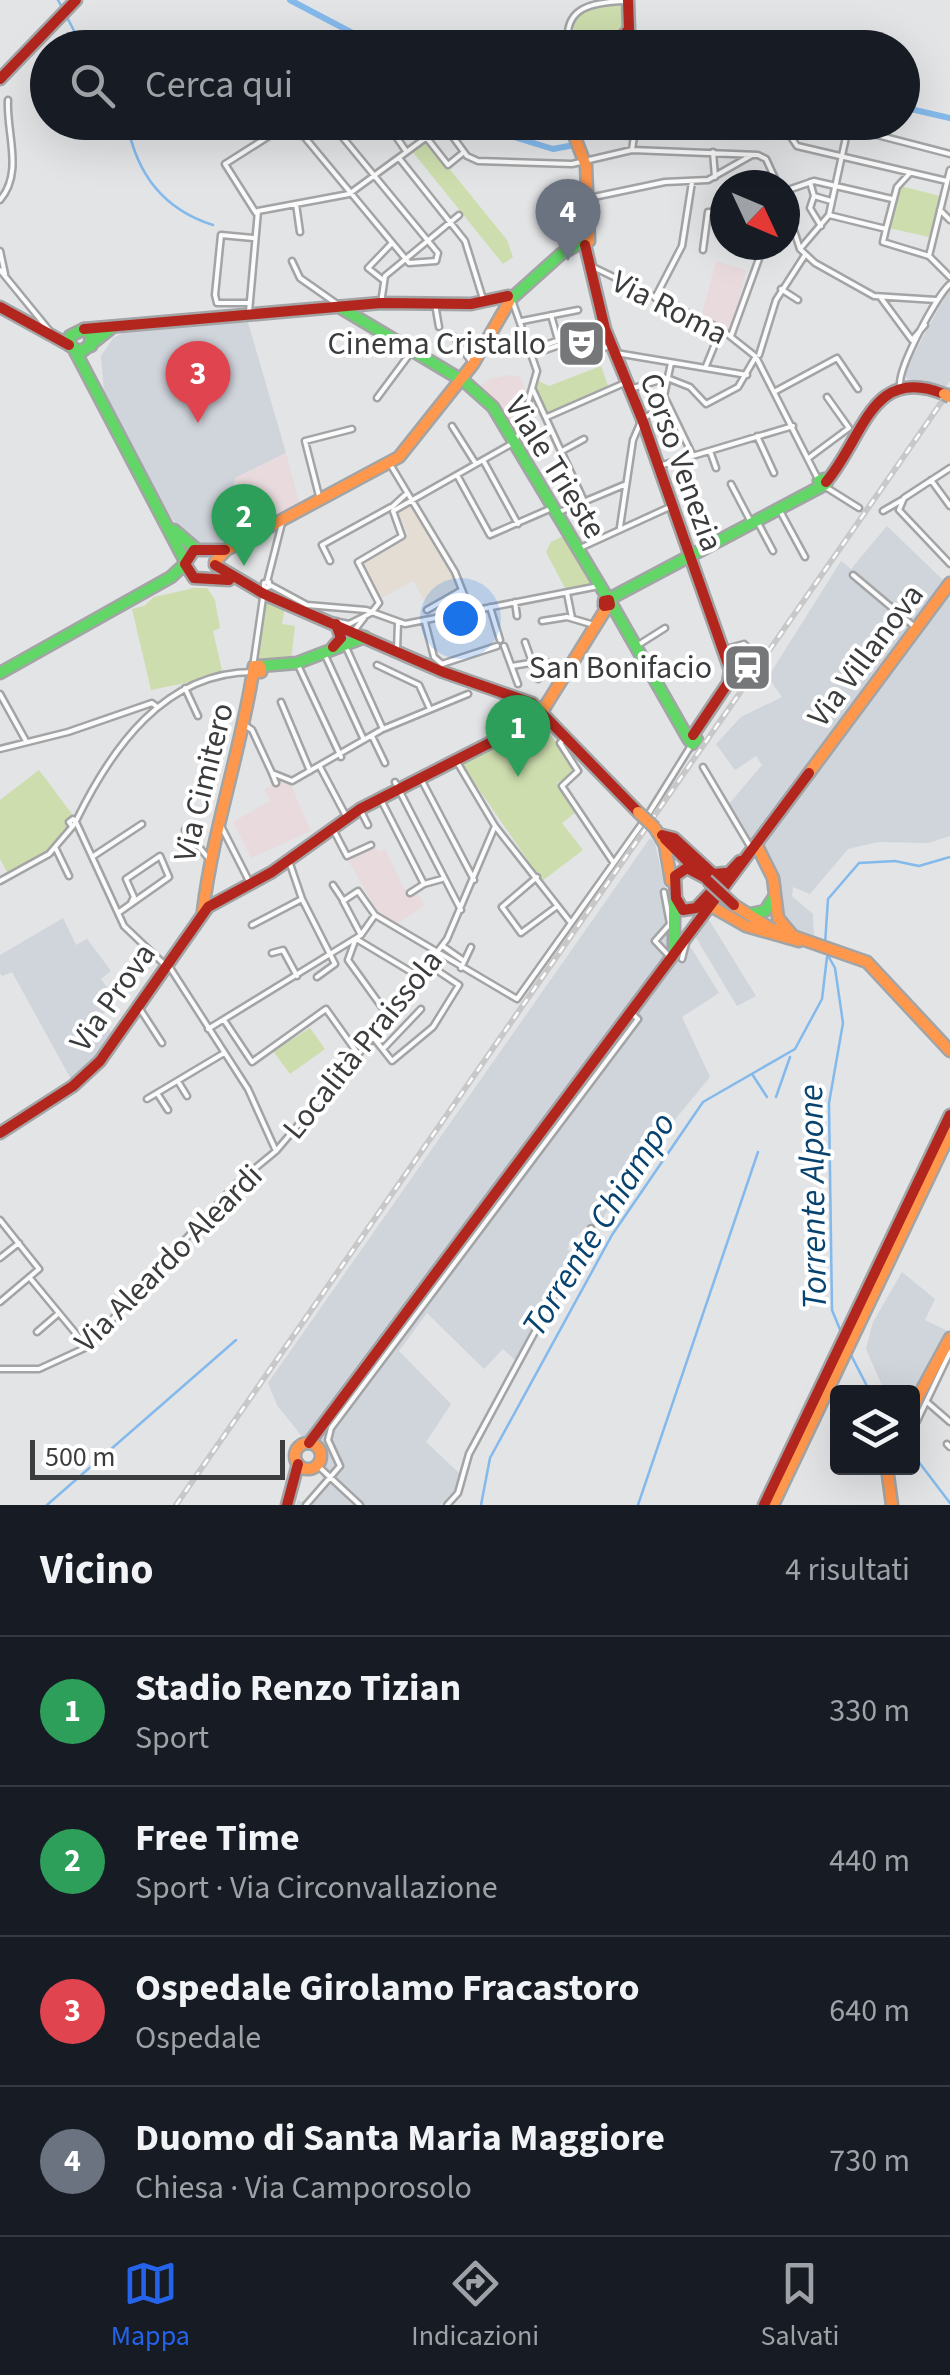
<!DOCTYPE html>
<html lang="it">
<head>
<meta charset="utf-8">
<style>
  body { margin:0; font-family:"Source Sans 3",sans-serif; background:#242831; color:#f1f3f6 }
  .controls { position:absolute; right:30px; bottom:30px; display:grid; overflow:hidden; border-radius:10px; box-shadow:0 10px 40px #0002 }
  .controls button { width:90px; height:90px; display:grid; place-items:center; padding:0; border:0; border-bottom:2px solid #363941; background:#171b24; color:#f1f3f6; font:50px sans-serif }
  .compass { position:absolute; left:710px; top:170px; width:90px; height:90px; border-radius:50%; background:#171b24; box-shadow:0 10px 40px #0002; rotate:134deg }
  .scale { position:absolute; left:30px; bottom:25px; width:255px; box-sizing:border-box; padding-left:10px; border:5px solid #3b3c3e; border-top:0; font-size:28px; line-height:35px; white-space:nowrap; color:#3b3c3e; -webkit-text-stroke:8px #fff; paint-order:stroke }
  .you { position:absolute; left:460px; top:618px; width:35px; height:35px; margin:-25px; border:8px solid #fff; border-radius:50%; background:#1a73e8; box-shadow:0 0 0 15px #1a73e833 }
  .badge { display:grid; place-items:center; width:65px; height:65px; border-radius:50%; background:#2563eb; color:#fff; font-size:32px; font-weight:700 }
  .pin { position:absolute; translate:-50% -82px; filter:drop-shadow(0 2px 5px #0008) }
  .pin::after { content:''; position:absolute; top:52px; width:35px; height:30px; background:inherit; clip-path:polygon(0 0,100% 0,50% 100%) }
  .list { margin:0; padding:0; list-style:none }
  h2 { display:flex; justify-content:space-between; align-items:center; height:130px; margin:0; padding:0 40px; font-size:42px }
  h2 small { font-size:32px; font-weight:400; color:#9ea1a6 }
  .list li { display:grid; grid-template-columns:65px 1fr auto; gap:30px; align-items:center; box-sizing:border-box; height:150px; padding:0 40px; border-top:2px solid #363941 }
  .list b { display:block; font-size:38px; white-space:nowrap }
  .list p { margin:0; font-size:32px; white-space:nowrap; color:#9ea1a6 }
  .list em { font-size:32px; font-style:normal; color:#9ea1a6 }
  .icon { flex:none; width:55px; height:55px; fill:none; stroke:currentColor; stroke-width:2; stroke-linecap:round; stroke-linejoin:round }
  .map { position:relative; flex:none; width:950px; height:1505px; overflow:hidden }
  .search { position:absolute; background:#171b24; box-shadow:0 10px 40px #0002; left:30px; right:30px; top:30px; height:110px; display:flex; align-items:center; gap:25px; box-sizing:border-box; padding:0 35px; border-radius:55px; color:#9ea1a6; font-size:38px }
  .sheet { height:730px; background:#171b24 }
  nav { display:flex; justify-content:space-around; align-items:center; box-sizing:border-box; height:140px; border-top:2px solid #363941; background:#171b24; font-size:28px; color:#9ea1a6 }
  nav a { display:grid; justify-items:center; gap:5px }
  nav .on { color:#2563eb }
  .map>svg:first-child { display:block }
</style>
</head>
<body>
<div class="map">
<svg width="950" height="1505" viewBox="0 0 950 1505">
  <rect width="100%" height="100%" fill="#e2e4e6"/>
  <path fill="#e3ddd3" d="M413,504l47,84 -32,18 -15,-25 -33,18 -20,-35 48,-30 -10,-21z"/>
  <path fill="#d0d4db" d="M950,288v93l-6,8 -37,-10 -3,-7z
    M247,319l39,134 -51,25 -1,11 19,40 -40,16 -23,-5 -20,-24 -66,-124 -3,-36 12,-18 16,-8z
    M887,526l59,57 -194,259 -23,-38 33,-39 -6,-9 -21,14 -19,-26 25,-27 41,-20 -14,-20 73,-116 10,8z
    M950,595v241l-22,7 -50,-1 -30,7 -38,45 -17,-7 -1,9 21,18 1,23 -18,-5 -16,-17 -6,-44 -14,-26z
    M650,838l5,5 17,77 -1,27 -367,492 -27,-34 -9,-22z
    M706,915l50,81 -19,10 -42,-70 -5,10 29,47 -37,24 28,60 -60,73 -52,75 -9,-2 -22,25 5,5 -57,107 -12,-11 -19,20 -57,-56 -28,38 52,53 -25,38 33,31 -3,15 -16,17h-144l2,-5 6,3 20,-22 -5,-11 6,-15 -7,-13 5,-10z
    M63,918l13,27 11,-6 24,32 -10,8 16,23 -17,14 14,20 -42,45 -60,-109 -10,4 -2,-3v-18z
    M902,1272l33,27 -10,21 25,12 -37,76 -1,-16h-26l-3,-4 -17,-39 7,-27z"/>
  <path fill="#e8dadd" d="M716,261l30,9 -15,60 -29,-15z
    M509,375l11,2 8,19 -11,34 -5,1 -35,-42 12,-10z
    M286,453l14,53 -47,23 -19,-40 1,-11z
    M278,782l13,3 20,46 -60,27 -18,-36 37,-21 -6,-12z
    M375,846l3,6 7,-3 19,39 6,7 6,-3 9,13 -29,20 -17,-11 -31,-54z"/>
  <path fill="#cdddad" d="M594,5h30v27l-15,16h-37l3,-31z
    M426,140l81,100 6,17 -10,7 -91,-113z
    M901,186l39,10 -11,41 -40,-9z
    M601,366l8,23 -60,25 -13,-24 3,-9 10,5z
    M563,536l31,49 -28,5 -20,-38 5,-10z
    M194,588h13l8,12 5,28 -7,3 10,44 -72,15 -19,-81 12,-3 10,-9z
    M263,598l22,8 -3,18 13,2 -4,34 -32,3z
    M545,726l30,46 -18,11 19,29 -14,11 21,27 -41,31 -81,-118 69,-36z
    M39,770l33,44 -6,19 -15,16 -34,22 -10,1 -7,-13v-59z
    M310,1028l15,21 -35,25 -17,-23z"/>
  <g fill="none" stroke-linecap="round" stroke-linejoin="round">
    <path stroke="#84b9eb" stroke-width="2.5" d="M58,0l25,48
      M127,122c9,51 35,87 86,103
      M825,944l3,-45 31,-36 36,-2 24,5 31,-9
      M826,952l9,16 8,55 -14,80 3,207 9,22
      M752,1074l15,23
      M776,1097l14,-40
      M850,1353l20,39
      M912,1453l38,50
      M47,1505l189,-165
      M481,1505l9,-47 122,-223 91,-133 92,-53 27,-50 5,-42
      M638,1505l120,-353"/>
    <path stroke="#84b9eb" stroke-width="6" d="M290,0l91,48
      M902,107l48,11
      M466,122l87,27 21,-4 18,-23"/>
    <defs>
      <path id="street" d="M569,48c-8,-42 25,-46 57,-47
        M292,122l117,141 27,-2 2,-8 -108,-131
        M386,122l20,29
        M442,122l25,34 11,5 94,3 60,-14 126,5 8,4 12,26
        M827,122l123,32
        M426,137l22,28 16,-13
        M791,137l6,9 150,35
        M632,150l4,-28
        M713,152l2,25
        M399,158l66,83 19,61
        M810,182l4,14 -4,12 11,18
        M785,191l29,-10 78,18
        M814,196l17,5
        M589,198l76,-16 43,-2 44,-25
        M0,200c24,-28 6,-67 8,-100
        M785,203l15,46 15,14 59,33 62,4
        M296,204l4,28
        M940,210l10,10
        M256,213l-31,-49 66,-42
        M829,215l57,14 -3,13 46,14 21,21
        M886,229l11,-42 13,-14
        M572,230l8,9
        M800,249l29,-34 19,-87
        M703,250l5,-38h17
        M0,251l5,23
        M929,256l21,-86
        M292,261l8,17 37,26
        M591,266l130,63 34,27
        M0,270l49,60
        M383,280l-15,-12 23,-24
        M781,289l17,11
        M655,298l27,-52 10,-64
        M881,298l31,42 13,-15
        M250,303h-33l-2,-8 6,-60 32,3
        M381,303l4,-27 74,-61
        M435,304l4,23
        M249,312l9,-101 91,-17 93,-68
        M551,315l7,25
        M522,321l56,-11
        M453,336l20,28
        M731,336l33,-91
        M531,350l71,-25
        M595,351l17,-6
        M616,353l131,22
        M534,354l71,-25
        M759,355l17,-55 29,-45
        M757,359l62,122
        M671,363l-7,33 29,60
        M706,366l15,-37
        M900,386c-2,-19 36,-89 50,-102
        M630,389l37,-11 23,9 16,17 32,-17 17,-29
        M533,390l51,111
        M774,392l63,-34 21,31
        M377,398l35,-47
        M547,417l80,-35
        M452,426l24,38
        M757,436l17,37
        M562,451l22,-12
        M710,451l6,17
        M810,457l39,-29 -22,-31
        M483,460l35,64
        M390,464l65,108 15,38
        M659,466l134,-40
        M950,468l-46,30 -5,12 51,54
        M457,475l33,60 62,-27
        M931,480l19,26
        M731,484l21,40
        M824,486l35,22
        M319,496l-14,-55 47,-12
        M392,507l13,-12
        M779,509l26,48
        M393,511l120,-68 6,-9 18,-63 -25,-71
        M883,511l19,-11
        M557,513l67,-28
        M757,521l16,30
        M620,527l13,-87 9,-21 26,-14
        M578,549l94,-43
        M330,561l-8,-16 69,-38
        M853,575l63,53
        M267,582l15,-59
        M269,582v5l-5,1v-5z
        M270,585l37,20 59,5 39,14 194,-38
        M567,593l5,25
        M515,602l2,14
        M490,607l10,33
        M427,610l35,-20
        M371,613l8,-10 -21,-41 44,-26 -9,-25
        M329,620l20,4 22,-11
        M542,621l25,-4 27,8
        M425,622l9,35 8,7 55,-18
        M354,631l10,-13
        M525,642l13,37
        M345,645l38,84 85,-35
        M504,646l14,38
        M635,647l30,-19
        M726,649l18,-5 5,5 -19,26
        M397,650l1,-27
        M324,653l40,87
        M297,663l44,94
        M377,665l42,20 10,22
        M512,666l30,-5 27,8
        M253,667l10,-69
        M625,672l17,-10
        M185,688l13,28
        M0,694l26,47
        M281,702l29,69
        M245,725l7,5 20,43 20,8 89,-51
        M372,736l13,27
        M565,738l-5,5 18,28 -16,15 51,76
        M0,749l68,-17 84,-29 4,3
        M457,762l38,64 76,97
        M320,767l26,49
        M703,767l48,81
        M272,773l4,10
        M421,779l53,101
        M395,782l66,128
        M381,800l43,84 18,-5
        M360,809l8,16
        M646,818l46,-74
        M73,819l3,4 -4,3 -3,-4z
        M218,820l32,63
        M76,821c35,-72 88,-149 177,-149
        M76,822l48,104 41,39
        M185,830l24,29
        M334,831l13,25 24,-11
        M56,849l13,27
        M92,857l50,-33
        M289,861l13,38 33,65 -18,13
        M537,877l-35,30 19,26 35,-26
        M0,881l49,-27 24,-28
        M333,885l10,15
        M664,892l6,32 -15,17 15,16
        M410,893l14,-9
        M118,913l51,-36 -9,-21 -34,23 8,18 -3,6
        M252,925l50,-26
        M361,935l-18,-34 15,-10 17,24 142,84 126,-177
        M356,938l-8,22 41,57
        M358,940l60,36
        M444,947l20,14
        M272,953l11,-3 14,26
        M682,959l5,-20
        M167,963l81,126 28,62
        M461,968l10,-21
        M140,1009l22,34
        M224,1020l28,42 74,-53 32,45
        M208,1029l153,-94 14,-20
        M373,1037l19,24 41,-34 26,-42 -30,-20
        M383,1049l38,-40
        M179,1083l8,13
        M157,1093l11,17
        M147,1099l77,-46
        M0,1220l39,49 -39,33
        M0,1258l19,-15
        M30,1278l57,69
        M37,1332l22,-19
        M0,1369h39l48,-22 149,-163 40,-33 97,-114 74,-98 48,-113
        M927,1402l23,20
        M917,1421l33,-69
        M947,1444l3,3
        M317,1465l43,40
        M306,1505l34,-39 -12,-26 3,-12 307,-409 -8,-7
        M447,1505l11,-12 11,-39 122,-226"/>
      <path id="fast" d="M512,298l49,-44 23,-13
        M341,308l124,74 28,25 115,192
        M91,346l-1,-12 -6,-5 -14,7v10l11,6 29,-23
        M75,351l110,210
        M824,479l2,5 -5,2 -2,-5z
        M174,530l21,18
        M609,599l213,-113
        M611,603l78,137
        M260,666l37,-3 68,-26
        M0,673l171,-96 14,-13
        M693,735l4,5 -5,4 -3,-5z
        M674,903v47
        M750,914l15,-3 9,-14"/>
      <path id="slow" d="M575,122l-1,13 12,31 3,75
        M215,562l11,-12 173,-93 74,-93 36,-62
        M254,666h6l1,6h-8z
        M513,731l25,-13 69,-111
        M809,773l141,-190
        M656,830l9,15 6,36
        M756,844l17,34 5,40 15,18
        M734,905l36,23 97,34 83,89
        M711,906l35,20 53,15
        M203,911c10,-82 37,-157 50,-239
        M912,1408l38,-70
        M295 1456a13 13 0 1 1 26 0a13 13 0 1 1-26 0Z
        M887,1468l5,37
        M773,1505l177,-372"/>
      <path id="jam" d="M612,48l17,-19 -1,-29
        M0,79l76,-79
        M585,245l20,84 37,90 88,251 -2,13 -35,52
        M0,307l69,38
        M84,329l297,-26 90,1 37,-8
        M826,482c38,-44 45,-118 118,-88
        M225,550h-31l-9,14 9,14 35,2
        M215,565l49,29 179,78 89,31 106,109
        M609,600l1,5 -6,1v-5z
        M333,647l8,-9 -5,-14
        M662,835l12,3 39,36 12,-1
        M665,839l30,30
        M704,877l-17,-9 -12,8 1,22 7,12 13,-2 44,-47
        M0,1133l73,-47 27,-25 108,-154 64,-35 88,-63 153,-78
        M309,1443l500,-670
        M287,1505l11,-41
        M764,1505l186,-390"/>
    </defs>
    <use href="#street" stroke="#a3a4a6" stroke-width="9"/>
    <use href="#fast" stroke="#a3a4a6" stroke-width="15"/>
    <use href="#slow" stroke="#a3a4a6" stroke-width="15"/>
    <use href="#jam" stroke="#a3a4a6" stroke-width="15"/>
    <use href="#street" stroke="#fbfbfb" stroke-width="4"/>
    <use href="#fast" stroke="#63d668" stroke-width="10"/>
    <use href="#slow" stroke="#ff974d" stroke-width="10"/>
    <use href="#jam" stroke="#b3261e" stroke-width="10"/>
    <defs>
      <path id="rail" d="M176,1505l774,-1115"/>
    </defs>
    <use href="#rail" stroke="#c8c8c8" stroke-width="6"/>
    <use href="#rail" stroke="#fff" stroke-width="2.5" stroke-dasharray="8" stroke-linecap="butt"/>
    <defs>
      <path id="slow-bridge" d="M944,394l6,3
        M638,812l17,16"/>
      <path id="jam-bridge" d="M707,880l27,25"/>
    </defs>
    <use href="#slow-bridge" stroke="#a3a4a6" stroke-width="15" stroke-linecap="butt"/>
    <use href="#jam-bridge" stroke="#a3a4a6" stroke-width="15" stroke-linecap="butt"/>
    <use href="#slow-bridge" stroke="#ff974d" stroke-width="10"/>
    <use href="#jam-bridge" stroke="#b3261e" stroke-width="10"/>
  </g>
  <defs>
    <symbol id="theatre-square" viewBox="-11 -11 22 22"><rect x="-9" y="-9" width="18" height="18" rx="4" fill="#757779" stroke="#fff"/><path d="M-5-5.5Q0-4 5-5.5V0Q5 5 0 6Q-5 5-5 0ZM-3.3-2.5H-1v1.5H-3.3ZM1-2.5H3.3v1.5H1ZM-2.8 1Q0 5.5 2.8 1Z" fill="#fff"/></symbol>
    <symbol id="station-square" viewBox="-11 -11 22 22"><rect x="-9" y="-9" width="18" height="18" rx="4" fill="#757779" stroke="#fff"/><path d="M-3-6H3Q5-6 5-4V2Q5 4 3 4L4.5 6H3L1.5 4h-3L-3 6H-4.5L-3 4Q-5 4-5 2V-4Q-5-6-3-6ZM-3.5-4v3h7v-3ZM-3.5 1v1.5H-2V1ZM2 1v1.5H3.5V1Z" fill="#fff"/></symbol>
  </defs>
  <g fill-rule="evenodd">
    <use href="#theatre-square" x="554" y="316" width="55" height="55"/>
    <use href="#station-square" x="720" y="640" width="55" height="55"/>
  </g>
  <g text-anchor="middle" stroke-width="8" stroke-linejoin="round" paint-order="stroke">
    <g font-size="32" fill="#3b3c3e" stroke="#fff">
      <text transform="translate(670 307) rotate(27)" y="11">Via Roma</text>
      <text transform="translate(682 462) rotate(70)" y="11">Corso Venezia</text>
      <text transform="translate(556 467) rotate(58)" y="11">Viale Trieste</text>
      <text transform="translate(865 655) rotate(-53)" y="11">Via Villanova</text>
      <text transform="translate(203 782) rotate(-76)" y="11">Via Cimitero</text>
      <text transform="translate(112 997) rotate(-55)" y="11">Via Prova</text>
      <text transform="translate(362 1044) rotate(-51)" y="11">Località Praissola</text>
      <text transform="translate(168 1258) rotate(-45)" y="11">Via Aleardo Aleardi</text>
    </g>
    <g font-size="32" fill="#3b3c3e" stroke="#fff" text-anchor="end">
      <text x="546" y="354">Cinema Cristallo</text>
      <text x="712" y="678">San Bonifacio</text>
    </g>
    <g font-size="35" font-style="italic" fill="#084370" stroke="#fff">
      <text transform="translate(812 1197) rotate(-91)" y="12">Torrente Alpone</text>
      <text transform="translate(598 1224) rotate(-58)" y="12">Torrente Chiampo</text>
    </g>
  </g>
</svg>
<div class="controls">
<button><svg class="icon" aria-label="layers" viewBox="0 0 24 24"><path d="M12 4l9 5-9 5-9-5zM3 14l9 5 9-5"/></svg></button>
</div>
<svg class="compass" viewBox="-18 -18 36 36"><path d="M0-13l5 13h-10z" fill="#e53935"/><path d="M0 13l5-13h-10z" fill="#9ea1a6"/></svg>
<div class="scale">500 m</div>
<div class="you"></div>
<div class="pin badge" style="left:518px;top:777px;background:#2e9e5b">1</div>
<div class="pin badge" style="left:244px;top:566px;background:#2e9e5b">2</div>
<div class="pin badge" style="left:198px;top:423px;background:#e0444e">3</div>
<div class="pin badge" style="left:568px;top:261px;background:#6b7280">4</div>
<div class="search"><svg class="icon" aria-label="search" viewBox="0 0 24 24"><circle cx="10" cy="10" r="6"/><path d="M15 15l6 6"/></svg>Cerca qui</div>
</div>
<section class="sheet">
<h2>Vicino<small>4 risultati</small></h2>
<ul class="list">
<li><span class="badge" style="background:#2e9e5b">1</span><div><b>Stadio Renzo Tizian</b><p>Sport</p></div><em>330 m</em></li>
<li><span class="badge" style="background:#2e9e5b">2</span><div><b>Free Time</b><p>Sport · Via Circonvallazione</p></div><em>440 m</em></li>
<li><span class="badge" style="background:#e0444e">3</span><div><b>Ospedale Girolamo Fracastoro</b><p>Ospedale</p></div><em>640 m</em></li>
<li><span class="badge" style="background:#6b7280">4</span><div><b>Duomo di Santa Maria Maggiore</b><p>Chiesa · Via Camporosolo</p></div><em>730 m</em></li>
</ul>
</section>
<nav>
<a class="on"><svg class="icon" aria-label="map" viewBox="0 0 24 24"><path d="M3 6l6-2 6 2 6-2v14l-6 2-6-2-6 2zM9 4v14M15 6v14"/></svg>Mappa</a>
<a><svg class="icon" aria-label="directions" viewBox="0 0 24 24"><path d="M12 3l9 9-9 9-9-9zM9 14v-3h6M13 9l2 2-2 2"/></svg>Indicazioni</a>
<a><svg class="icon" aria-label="saved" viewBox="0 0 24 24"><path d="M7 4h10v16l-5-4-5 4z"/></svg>Salvati</a>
</nav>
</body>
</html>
